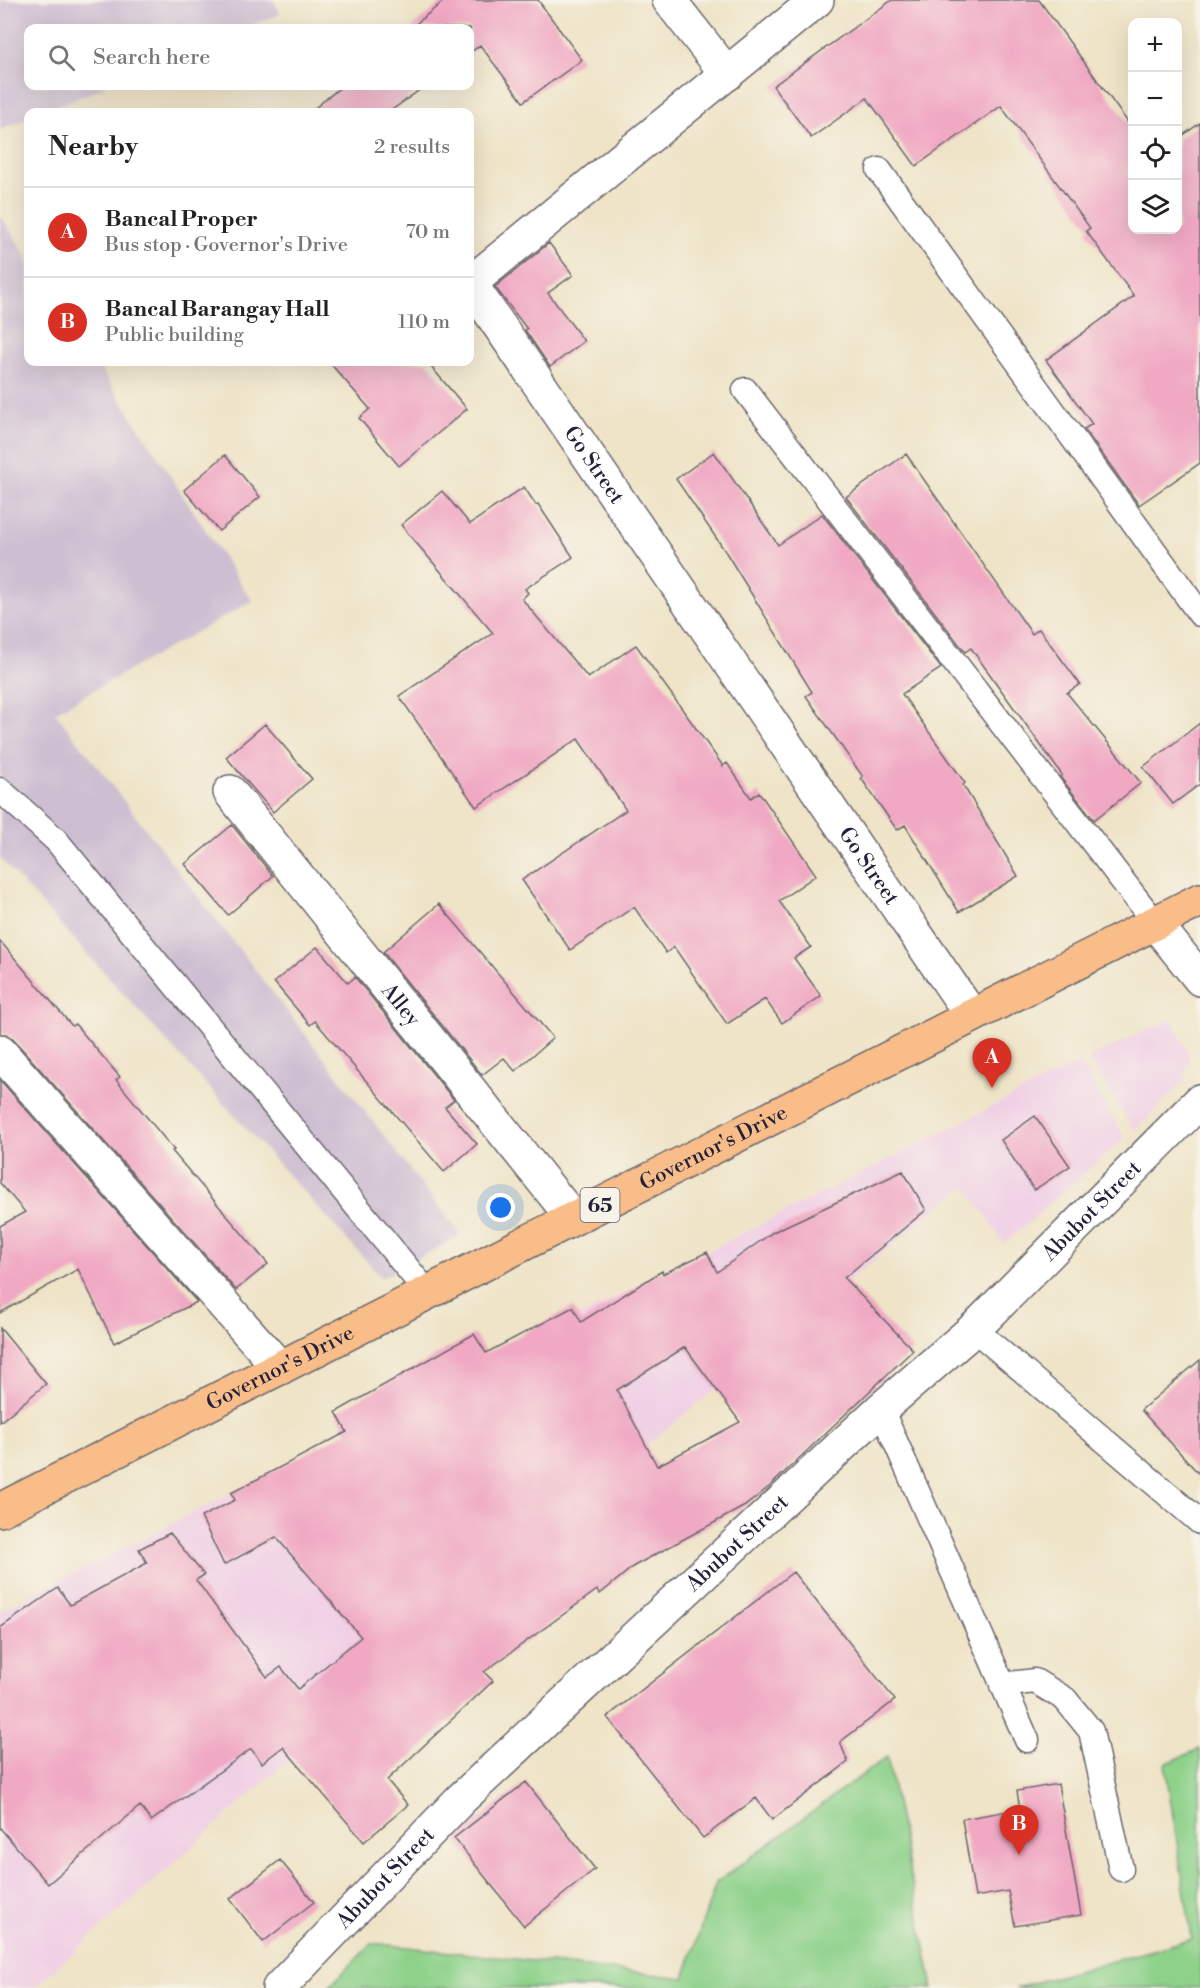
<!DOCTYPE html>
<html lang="en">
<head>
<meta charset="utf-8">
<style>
  body { margin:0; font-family:"Libre Bodoni",serif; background:#f2f2f2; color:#222 }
  .controls { position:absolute; right:18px; top:18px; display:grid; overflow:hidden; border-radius:12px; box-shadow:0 6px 24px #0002 }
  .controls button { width:54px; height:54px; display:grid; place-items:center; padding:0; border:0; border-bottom:2px solid #e0e0e0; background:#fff; color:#222; font:30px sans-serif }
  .you { position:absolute; left:501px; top:1208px; width:21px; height:21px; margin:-15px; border:4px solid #fff; border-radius:50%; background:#1a73e8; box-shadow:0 0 0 9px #1a73e833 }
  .badge { display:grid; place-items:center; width:39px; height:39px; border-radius:50%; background:#d93025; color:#fff; font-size:20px; font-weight:700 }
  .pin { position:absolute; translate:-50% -50px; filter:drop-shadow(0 2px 3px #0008) }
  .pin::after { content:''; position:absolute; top:32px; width:21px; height:18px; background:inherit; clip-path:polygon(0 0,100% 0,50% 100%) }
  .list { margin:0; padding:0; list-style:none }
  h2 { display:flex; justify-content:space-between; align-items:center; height:78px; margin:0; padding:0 24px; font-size:26px }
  h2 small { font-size:20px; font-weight:400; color:#767676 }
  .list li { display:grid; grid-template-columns:39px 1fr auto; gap:18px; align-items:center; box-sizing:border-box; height:90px; padding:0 24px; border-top:2px solid #e0e0e0 }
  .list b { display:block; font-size:22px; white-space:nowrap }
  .list p { margin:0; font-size:20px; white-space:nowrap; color:#767676 }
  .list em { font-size:20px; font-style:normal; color:#767676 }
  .icon { flex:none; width:33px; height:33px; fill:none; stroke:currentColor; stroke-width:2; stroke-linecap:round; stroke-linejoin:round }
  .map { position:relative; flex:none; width:1200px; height:1988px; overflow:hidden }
  .search { position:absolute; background:#fff; box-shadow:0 6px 24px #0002; left:24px; top:24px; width:450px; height:66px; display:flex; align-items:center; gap:15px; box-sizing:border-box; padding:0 21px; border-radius:12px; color:#767676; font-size:22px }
  .panel { position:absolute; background:#fff; box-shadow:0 6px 24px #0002; left:24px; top:108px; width:450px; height:258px; border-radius:12px }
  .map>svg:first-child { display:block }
</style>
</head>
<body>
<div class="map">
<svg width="1200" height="1988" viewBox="0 0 1200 1988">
  <rect width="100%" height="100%" fill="#f7f3e8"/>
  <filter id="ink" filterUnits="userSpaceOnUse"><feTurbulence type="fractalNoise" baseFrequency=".0167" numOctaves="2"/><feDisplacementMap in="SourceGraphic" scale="12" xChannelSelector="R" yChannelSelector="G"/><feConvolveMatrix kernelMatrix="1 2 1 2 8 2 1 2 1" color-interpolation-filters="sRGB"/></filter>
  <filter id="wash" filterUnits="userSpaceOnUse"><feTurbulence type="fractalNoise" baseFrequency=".008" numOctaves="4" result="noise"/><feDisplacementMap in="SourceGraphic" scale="24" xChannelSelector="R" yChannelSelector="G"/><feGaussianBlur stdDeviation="1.35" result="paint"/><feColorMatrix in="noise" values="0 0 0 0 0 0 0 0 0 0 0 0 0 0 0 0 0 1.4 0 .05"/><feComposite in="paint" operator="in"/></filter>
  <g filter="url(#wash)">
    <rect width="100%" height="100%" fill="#efe4c8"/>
    <path fill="#f0d0e5" d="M1171,1019l19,36 -5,25 -51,51 -45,-73z
      M1080,1062l45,76 -121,106 -38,-59 -389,317 -543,486h-34v-377z"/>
    <path fill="#cebed2" d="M0,0h273l7,14 -36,14h-216v58h79l-65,26h-14v6l-28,12z
      M0,215l28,43v104h68l156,239 -197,111 406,523 -79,43 -382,-420z"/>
    <path fill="#8dd18a" stroke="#587a62" stroke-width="1.5" d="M1200,1749v239h-184l176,-49 -27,-175z
      M887,1757l46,231h-605l44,-45 312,35 32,-95z"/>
    <g id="blocks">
      <path fill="#f0a8c3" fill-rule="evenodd" d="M445,0h93l44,60 -59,42 -43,-57 -10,8v-25h-59z
        M892,0h147l93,128v102h46v-91l22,-16v340l-61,42 -55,-76 8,-5 -46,-64 88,-64 -48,-65 4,-3 -89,-122 -85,60 -49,-68 -56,40 -38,-52z
        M342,86h83l-36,26h-79z
        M549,243l24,32 -25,18 36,48 -34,26 -25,-37 2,-1 -32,-42z
        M329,362h98l40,47 -68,57 -40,-48 11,-9z
        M714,452l64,93 44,-31 119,154 -39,26 63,89 -2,2 55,91 -59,36 -54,-87 -8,5 -36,-52 2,-1 -57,-81 6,-4 -87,-141 -49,-72z
        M906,454l126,180 7,-5 41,55 -13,9 74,90 -47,37 -34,-43 2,-2 -91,-127 -6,4 -119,-155z
        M225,455l35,42 -41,34 -35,-41z
        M524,487l12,18 2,-1 35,53 -48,32 3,4 -6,6 66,79 48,-33 87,121 4,-3 24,35 8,-6 57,83 -37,26 32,46 -17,11 27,38 -39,27 -17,-24 -38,25 -53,-77 -8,6 -32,-46 -64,43 -48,-70 104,-70 -48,-71 -102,68 -77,-111 94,-63 -92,-108 41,-34 28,33z
        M1200,723v61l-27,20 -30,-37z
        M265,724l47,55 -39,33 -47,-55z
        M232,825l41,51 -45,39 -43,-51z
        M439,904l114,134 -38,33 -11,-13 -22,17 -99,-123z
        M0,941l72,85 3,-2 45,53 -4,3 58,70 -2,1 96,113 -32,26 -222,-250 -8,-6h-6z
        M317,947l31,36 7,-6 99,123 -9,7 32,37 -33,28 -129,-151 -5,4 -36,-43z
        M0,1080l197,222 -83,41 -36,-74 -78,44v-87l25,-14 -25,-29z
        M1035,1116l35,50 -36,24 -33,-50z
        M903,1171l23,39 -82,68 69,72 -143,136 -25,20 -111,60 -34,28 -3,-4 -113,82 9,9 -106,99 21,25 -44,37 -81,-95 -21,16 -11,-14 -100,72 -11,-15 -92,78 -48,-56v-200l58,-40 12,17 77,-42 -8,-14 31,-16 34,42 -8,5 71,97 14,-10 17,22 63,-52 -85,-100 -52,28 -23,-48 34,-17 -4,-7 116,-61 -11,-20 138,-78 12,19 87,-46 8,15 81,-51 1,3 44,-22 10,20 56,-40zM685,1347l55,75 -83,44 -40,-76z
        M0,1328l46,56 -46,38z
        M1200,1360v115l-59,-65z
        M793,1572l102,128 -55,42 8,20 -76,58 -16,-22 -53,40 -96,-121z
        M526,1782l69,87 -71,57 -70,-88z
        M1058,1784l23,131 -66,11 -7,-35 -33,6 -13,-78 58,-10 -3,-18z
        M280,1860l34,42 -51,40 -33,-43z"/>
    </g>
  </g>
  <g filter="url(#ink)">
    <use href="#blocks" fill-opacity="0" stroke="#6a666c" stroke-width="1.5"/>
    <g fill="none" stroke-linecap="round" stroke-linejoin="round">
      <defs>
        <path id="lane" d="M879,170l321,444
          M745,390l410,533
          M0,790l56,50 371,452
          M974,1329l226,193
          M881,1409l146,331
          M1002,1685l33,-4 30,18 26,32 30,138"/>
        <g id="street">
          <path d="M669,0l58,74"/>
          <path id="s1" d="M817,0l-347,283 502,733"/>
          <path id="s2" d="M230,792l343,426"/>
          <path d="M1155,923l45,56"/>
          <path d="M0,1052l280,316"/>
          <path id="s3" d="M279,1988l182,-189 420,-390 93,-80 226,-228"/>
        </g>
        <g id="highway">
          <path id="s4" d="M0,1510l1200,-610"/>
        </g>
      </defs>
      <use href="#lane" stroke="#6a666c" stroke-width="27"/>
      <use href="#street" stroke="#6a666c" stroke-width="36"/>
      <use href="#highway" stroke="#6a666c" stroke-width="36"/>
      <use href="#lane" stroke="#fff" stroke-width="24"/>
      <use href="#street" stroke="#fff" stroke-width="33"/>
      <use href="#highway" stroke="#f8bd89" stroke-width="33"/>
    </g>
  </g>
  <g text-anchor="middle" stroke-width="6" stroke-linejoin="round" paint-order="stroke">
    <rect fill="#f7f3e8" stroke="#62616f" stroke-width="1.5" x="580.5" y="1188" width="39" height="34" rx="4.5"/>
    <g font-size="20" font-weight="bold" fill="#22223b">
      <text x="600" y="1212">65</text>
    </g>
    <g font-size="21" fill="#22223b" stroke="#f7f3e8">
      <text dy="7" stroke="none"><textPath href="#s1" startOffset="668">Go Street</textPath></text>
      <text dy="7" stroke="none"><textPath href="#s1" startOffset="1154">Go Street</textPath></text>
      <text dy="7" stroke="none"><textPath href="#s2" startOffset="273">Alley</textPath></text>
      <text dy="7" stroke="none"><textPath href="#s4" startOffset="800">Governor's Drive</textPath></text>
      <text dy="7" stroke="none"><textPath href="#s3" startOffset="1125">Abubot Street</textPath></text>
      <text dy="7" stroke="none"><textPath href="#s4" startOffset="314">Governor's Drive</textPath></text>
      <text dy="7" stroke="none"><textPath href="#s3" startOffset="639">Abubot Street</textPath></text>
      <text dy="7" stroke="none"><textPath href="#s3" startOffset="153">Abubot Street</textPath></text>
    </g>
  </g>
</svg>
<div class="controls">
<button>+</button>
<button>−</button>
<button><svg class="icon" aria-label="locate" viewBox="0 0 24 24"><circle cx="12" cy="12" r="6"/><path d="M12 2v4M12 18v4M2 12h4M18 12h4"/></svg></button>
<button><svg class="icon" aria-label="layers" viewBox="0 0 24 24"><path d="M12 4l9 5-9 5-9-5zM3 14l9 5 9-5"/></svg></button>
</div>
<div class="you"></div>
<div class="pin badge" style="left:992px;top:1088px">A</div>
<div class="pin badge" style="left:1019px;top:1855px">B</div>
<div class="search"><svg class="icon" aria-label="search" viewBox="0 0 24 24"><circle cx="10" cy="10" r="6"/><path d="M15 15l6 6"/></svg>Search here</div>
<section class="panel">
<h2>Nearby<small>2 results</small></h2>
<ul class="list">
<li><span class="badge">A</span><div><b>Bancal Proper</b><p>Bus stop · Governor's Drive</p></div><em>70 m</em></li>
<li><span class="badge">B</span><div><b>Bancal Barangay Hall</b><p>Public building</p></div><em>110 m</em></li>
</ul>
</section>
</div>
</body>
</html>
